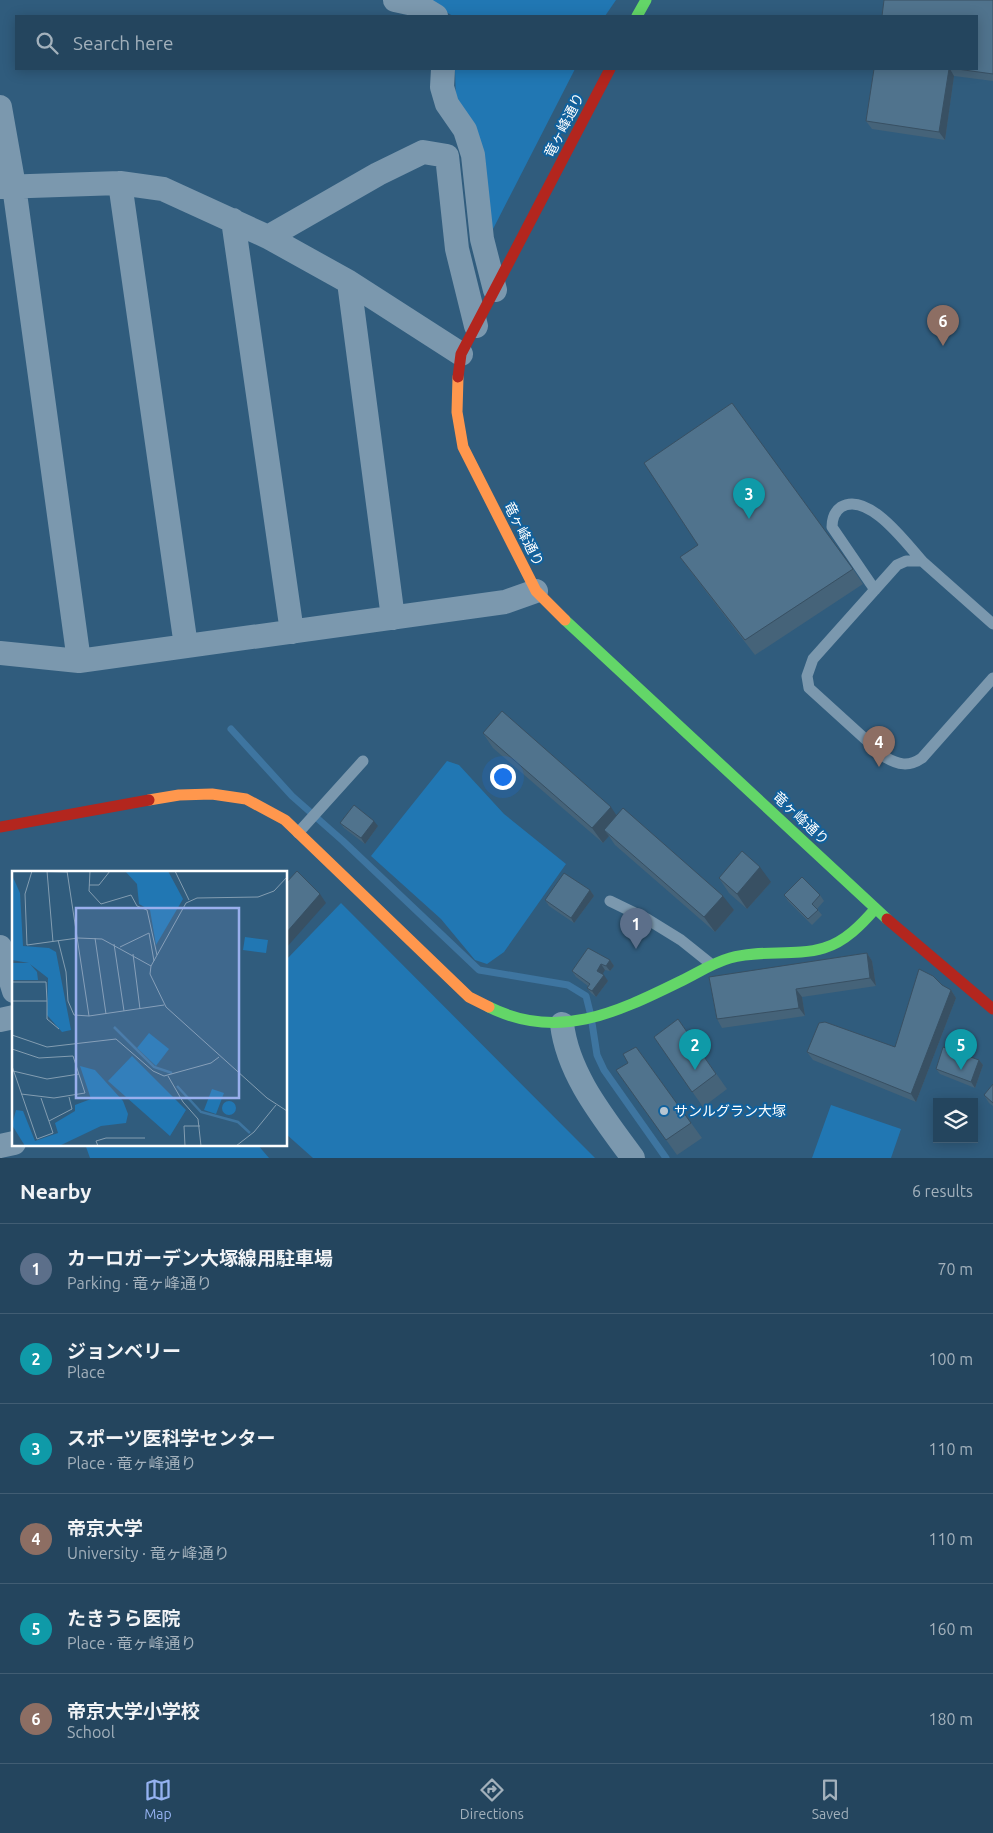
<!DOCTYPE html>
<html lang="en">
<head>
<meta charset="utf-8">
<style>
  body { margin:0; font-family:Ubuntu,"Noto Sans JP",sans-serif; background:#2c4c64; color:#f1f3f6 }
  .controls { position:absolute; right:15px; bottom:15px; display:grid; overflow:hidden; border-radius:0px; box-shadow:0 2px 12px #0003 }
  .controls button { width:45px; height:45px; display:grid; place-items:center; padding:0; border:0; border-bottom:1px solid #415d73; background:#24455e; color:#f1f3f6; font:25px sans-serif }
  .you { position:absolute; left:502px; top:776px; width:18px; height:18px; margin:-12px; border:4px solid #fff; border-radius:50%; background:#1a73e8; box-shadow:0 0 0 8px #1a73e833 }
  .badge { display:grid; place-items:center; width:32px; height:32px; border-radius:50%; background:#95b2f1; color:#fff; font-size:16px; font-weight:700 }
  .pin { position:absolute; translate:-50% -41px; filter:drop-shadow(0 1px 2px #0008) }
  .pin::after { content:''; position:absolute; top:26px; width:18px; height:15px; background:inherit; clip-path:polygon(0 0,100% 0,50% 100%) }
  .list { margin:0; padding:0; list-style:none }
  h2 { display:flex; justify-content:space-between; align-items:center; height:65px; margin:0; padding:0 20px; font-size:21px }
  h2 small { font-size:16px; font-weight:400; color:#a3b1bc }
  .list li { display:grid; grid-template-columns:32px 1fr auto; gap:15px; align-items:center; box-sizing:border-box; height:90px; padding:0 20px; border-top:1px solid #415d73 }
  .list b { display:block; font-size:19px; white-space:nowrap }
  .list p { margin:0; font-size:16px; white-space:nowrap; color:#a3b1bc }
  .list em { font-size:16px; font-style:normal; color:#a3b1bc }
  .icon { flex:none; width:28px; height:28px; fill:none; stroke:currentColor; stroke-width:2; stroke-linecap:round; stroke-linejoin:round }
  .map { position:relative; flex:none; width:993px; height:1158px; overflow:hidden }
  .search { position:absolute; background:#24455e; box-shadow:0 2px 12px #0003; left:15px; right:15px; top:15px; height:55px; display:flex; align-items:center; gap:12px; box-sizing:border-box; padding:0 18px; border-radius:0px; color:#a3b1bc; font-size:19px }
  .sheet { height:605px; background:#24455e }
  nav { display:flex; justify-content:space-around; align-items:center; box-sizing:border-box; height:70px; border-top:1px solid #415d73; background:#24455e; font-size:14px; color:#a3b1bc }
  nav a { display:grid; justify-items:center; gap:2px }
  nav .on { color:#95b2f1 }
  .map>svg:first-child { display:block }
</style>
</head>
<body>
<div class="map">
<svg width="993" height="1158" viewBox="0 0 993 1158">
  <rect width="100%" height="100%" fill="#305c7d"/>
  <path fill="#2177b3" d="M425,0h191l-11,16h-152z
    M455,69h120l-82,160 -37,-126z
    M447,761l12,4 45,49 62,50 -62,88 -17,12 -12,-4 -34,-41 -70,-63z
    M341,903l254,255h-282l-27,-24v-174z
    M831,1105l70,24 -10,29h-79z
    M85,1144h172l12,14h-179z"/>
  <g fill="none" stroke-linecap="round" stroke-linejoin="round">
    <path stroke="#3e75a0" stroke-width="7" d="M231,729l61,67 51,45 136,129 89,15 18,11 4,16
      M592,1023l5,32 7,15 62,88"/>
    <path stroke="#7b98ae" stroke-width="11" d="M875,590l-43,-63c0,-8 2,-15 9,-20 27,-16 65,36 81,54
      M993,624l-71,-63h-16l-9,4 -84,94 -6,17 2,12 76,69c13,8 24,10 37,1l71,-80
      M298,833l65,-72
      M610,901l37,18 34,21 30,24"/>
    <path stroke="#7b98ae" stroke-width="24" d="M395,0l23,5 18,11
      M443,69l-1,18 5,17 18,26 8,25 9,84 13,51
      M0,107l14,79 65,475
      M120,183l66,463
      M0,187l120,-4 43,6 105,48 81,45 112,72
      M233,220l59,412
      M268,237l110,-63 45,-22 24,4 10,93 19,77
      M349,282l44,336
      M0,653l79,8 426,-59 31,-11
      M0,947l14,44
      M0,1020l14,-3
      M562,1024c6,51 42,94 71,134
      M0,1146l14,-3"/>
    <path stroke="#63d668" stroke-width="11" d="M637,16l9,-16
      M565,620l322,299
      M489,1007c68,34 127,6 190,-25 17,-8 33,-19 51,-24 31,-9 64,-1 94,-10 21,-6 38,-24 51,-39"/>
    <path stroke="#ff974d" stroke-width="11" d="M458,377l-1,35 6,35 73,144 29,29
      M149,800l30,-5 33,-1 34,5 39,21 184,177 20,10"/>
    <path stroke="#b3261e" stroke-width="11" d="M458,377l3,-23 149,-285
      M0,827l149,-27
      M887,919l106,90"/>
  </g>
  <path fill="#456379" d="M993,0v81l-39,-5 -9,64 -73,-11 -6,-8 8,-52h103z
    M680,557l173,12 10,15 -108,71 -64,-83z
    M483,733l134,82 117,95 -19,22 -100,-87 -6,-9 -6,7 -110,-95z
    M340,823l38,3 -13,18 -21,-16z
    M719,878l52,4 -24,27 -18,-16z
    M590,890l4,6 -20,27 -25,-17 -4,-6z
    M784,895h36l4,6 -7,8 5,6 -10,10 -24,-24z
    M867,953l5,8 4,25 -74,11 3,19 -83,12 -5,-9z
    M610,960l4,6 -4,5 -5,-1 -3,4 6,7 -12,16 -5,-4 -4,-5 1,-2 -12,-9 -4,-6z
    M942,985l9,5 5,8 -40,104 -103,-42 -6,-8 88,-5z
    M678,1019l49,70 -24,18 -49,-70z
    M636,1047l66,91 -25,17 -61,-85 12,-7z
    M979,1060l4,5 -8,23 -35,-14 -4,-5z
    M993,1084v22l-4,-3 -5,-8z"/>
  <path fill="#385063" d="M949,69h1l4,7 -9,64 -6,-8z
    M611,807l10,15 -17,8 5,6 -6,7 -11,-15z
    M374,821l4,5 -13,18 -4,-6z
    M760,867l11,15 -24,27 -10,-15z
    M590,890l4,6 -20,27 -3,-5z
    M320,894l6,9 -40,45v-15z
    M723,896l11,14 -19,22 -11,-15z
    M867,953l5,8 4,25 -6,-8z
    M610,960l4,6 -4,5 -4,-5z
    M601,964l4,6 -4,7 -4,-6z
    M604,975l4,6 -12,16 -4,-6z
    M796,989l6,8 3,19 -6,-8z
    M951,990l5,8 -40,104 -5,-8z
    M979,1060l4,5 -8,23 -4,-6z"/>
  <path fill="#50738d" stroke="#385063" d="M884,0h109v74l-36,-5h20v-53h-95z
    M874,69h75l-10,63 -73,-11z
    M732,403l121,166 -108,71 -65,-83 18,-12 -54,-82z
    M502,711l109,96 -19,21 -109,-95z
    M354,805l20,16 -13,17 -21,-15z
    M623,808l100,88 -19,21 -100,-87z
    M742,851l18,16 -23,27 -18,-16z
    M297,871l23,23 -34,39v-50z
    M564,873l26,17 -19,28 -26,-18z
    M802,877l18,18 -8,9 6,6 -10,9 -24,-24z
    M588,948l22,12 -4,6 -5,-2 -4,7 7,4 -12,16 -5,-3 3,-4 -18,-13z
    M867,953l3,25 -74,11 3,19 -82,11 -8,-42z
    M919,969l14,7 9,9 9,5 -40,104 -104,-42 12,-29 6,-1 70,25z
    M678,1019l38,55 -24,18 -38,-55z
    M636,1047l55,76 -25,17 -50,-70 12,-7 -5,-9z
    M943,1047l36,13 -8,22 -35,-13z
    M993,1084v19l-9,-8z"/>
  <circle fill="#b7c6d2" stroke="#10619d" stroke-width="2" cx="664" cy="1111" r="5"/>
  <g text-anchor="middle" stroke-width="4" stroke-linejoin="round" paint-order="stroke">
    <g font-size="14" fill="#fff" stroke="#10619d">
      <text transform="translate(564 125) rotate(-63)" y="5">竜ヶ峰通り</text>
      <text transform="translate(524 534) rotate(63)" y="5">竜ヶ峰通り</text>
      <text transform="translate(801 818) rotate(43)" y="5">竜ヶ峰通り</text>
    </g>
    <g font-size="14" fill="#fff" stroke="#10619d" text-anchor="start">
      <text x="674" y="1116">サンルグラン大塚</text>
    </g>
  </g>
  <g transform="translate(12 871)">
    <rect width="275" height="275" fill="#305c7d"/>
    <path d="M113,0h43l15,28 -27,46 -6,-35 -11,-6 -2,-20zM0,4l8,18 3,53 26,2 7,4 15,78 -9,2 -15,-17 1,-37 -18,-14 7,8 1,8h-26v-17h17l-17,-3zM233,66l23,3 -2,13 -23,-3zM137,162l20,16 -13,17 -19,-18zM120,185l54,54 -16,26 -62,-55zM68,195l15,4 28,31 5,13 -2,9 -25,3 -42,20h-34l-13,-21 4,-15 7,1 12,30 23,-8 -3,-10 20,-12v-6l16,-6zM200,218l12,4 -8,21 -12,-4zM210 237a7 7 0 1 1 14 0a7 7 0 1 1-14 0Z" fill="#2177b3"/>
    <path fill="none" stroke="#3e75a0" stroke-width="2.5" d="M102,156l40,40 18,6M165,215l24,26 37,10 12,11"/>
    <path fill="none" stroke="#839db1" stroke-width="1" d="M13,0l42,1M20,0l-7,23 2,51 51,-7 24,1 49,27M35,0l6,71M55,0l22,145M78,0l-1,20 12,13 30,-9 6,11 10,4 10,45M163,0l14,29M275,6l-13,14 -16,6 -61,1 -11,5 -35,63 -1,8 16,33 101,91 20,13M77,14h10l11,-14M83,67l11,76M46,69l8,32 2,29 6,14 15,1 75,-11M102,73l10,67M108,76l29,-14 5,28M121,83l7,55M0,111h34l1,19h-35M35,130v18l12,10M0,164l35,12 69,-8 37,32 11,5 47,-13 8,-6M0,178l27,9 34,-2 12,37 -31,5 -33,-4M0,195l25,73 16,-6 -12,-35M1,200l34,8 32,-5M156,205l15,26 15,17 3,27M37,250l23,-12 -3,-12M86,275l-2,-5 10,-3h39M173,275l-1,-20h16M224,275l18,-14 22,-27"/>
    <path fill="#99afed" fill-opacity="0.15" stroke="#99afed" stroke-width="2.5" d="M64,37h163v190h-163z"/>
    <rect width="275" height="275" fill="none" stroke="#fff" stroke-width="2.5"/>
  </g>
</svg>
<div class="controls">
<button><svg class="icon" aria-label="layers" viewBox="0 0 24 24"><path d="M12 4l9 5-9 5-9-5zM3 14l9 5 9-5"/></svg></button>
</div>
<div class="you"></div>
<div class="pin badge" style="left:636px;top:949px;background:#5c6f8a">1</div>
<div class="pin badge" style="left:695px;top:1070px;background:#0f9aa8">2</div>
<div class="pin badge" style="left:749px;top:519px;background:#0f9aa8">3</div>
<div class="pin badge" style="left:879px;top:767px;background:#8d6e63">4</div>
<div class="pin badge" style="left:961px;top:1070px;background:#0f9aa8">5</div>
<div class="pin badge" style="left:943px;top:346px;background:#8d6e63">6</div>
<div class="search"><svg class="icon" aria-label="search" viewBox="0 0 24 24"><circle cx="10" cy="10" r="6"/><path d="M15 15l6 6"/></svg>Search here</div>
</div>
<section class="sheet">
<h2>Nearby<small>6 results</small></h2>
<ul class="list">
<li><span class="badge" style="background:#5c6f8a">1</span><div><b>カーロガーデン大塚線用駐車場</b><p>Parking · 竜ヶ峰通り</p></div><em>70 m</em></li>
<li><span class="badge" style="background:#0f9aa8">2</span><div><b>ジョンベリー</b><p>Place</p></div><em>100 m</em></li>
<li><span class="badge" style="background:#0f9aa8">3</span><div><b>スポーツ医科学センター</b><p>Place · 竜ヶ峰通り</p></div><em>110 m</em></li>
<li><span class="badge" style="background:#8d6e63">4</span><div><b>帝京大学</b><p>University · 竜ヶ峰通り</p></div><em>110 m</em></li>
<li><span class="badge" style="background:#0f9aa8">5</span><div><b>たきうら医院</b><p>Place · 竜ヶ峰通り</p></div><em>160 m</em></li>
<li><span class="badge" style="background:#8d6e63">6</span><div><b>帝京大学小学校</b><p>School</p></div><em>180 m</em></li>
</ul>
</section>
<nav>
<a class="on"><svg class="icon" aria-label="map" viewBox="0 0 24 24"><path d="M3 6l6-2 6 2 6-2v14l-6 2-6-2-6 2zM9 4v14M15 6v14"/></svg>Map</a>
<a><svg class="icon" aria-label="directions" viewBox="0 0 24 24"><path d="M12 3l9 9-9 9-9-9zM9 14v-3h6M13 9l2 2-2 2"/></svg>Directions</a>
<a><svg class="icon" aria-label="saved" viewBox="0 0 24 24"><path d="M7 4h10v16l-5-4-5 4z"/></svg>Saved</a>
</nav>
</body>
</html>
